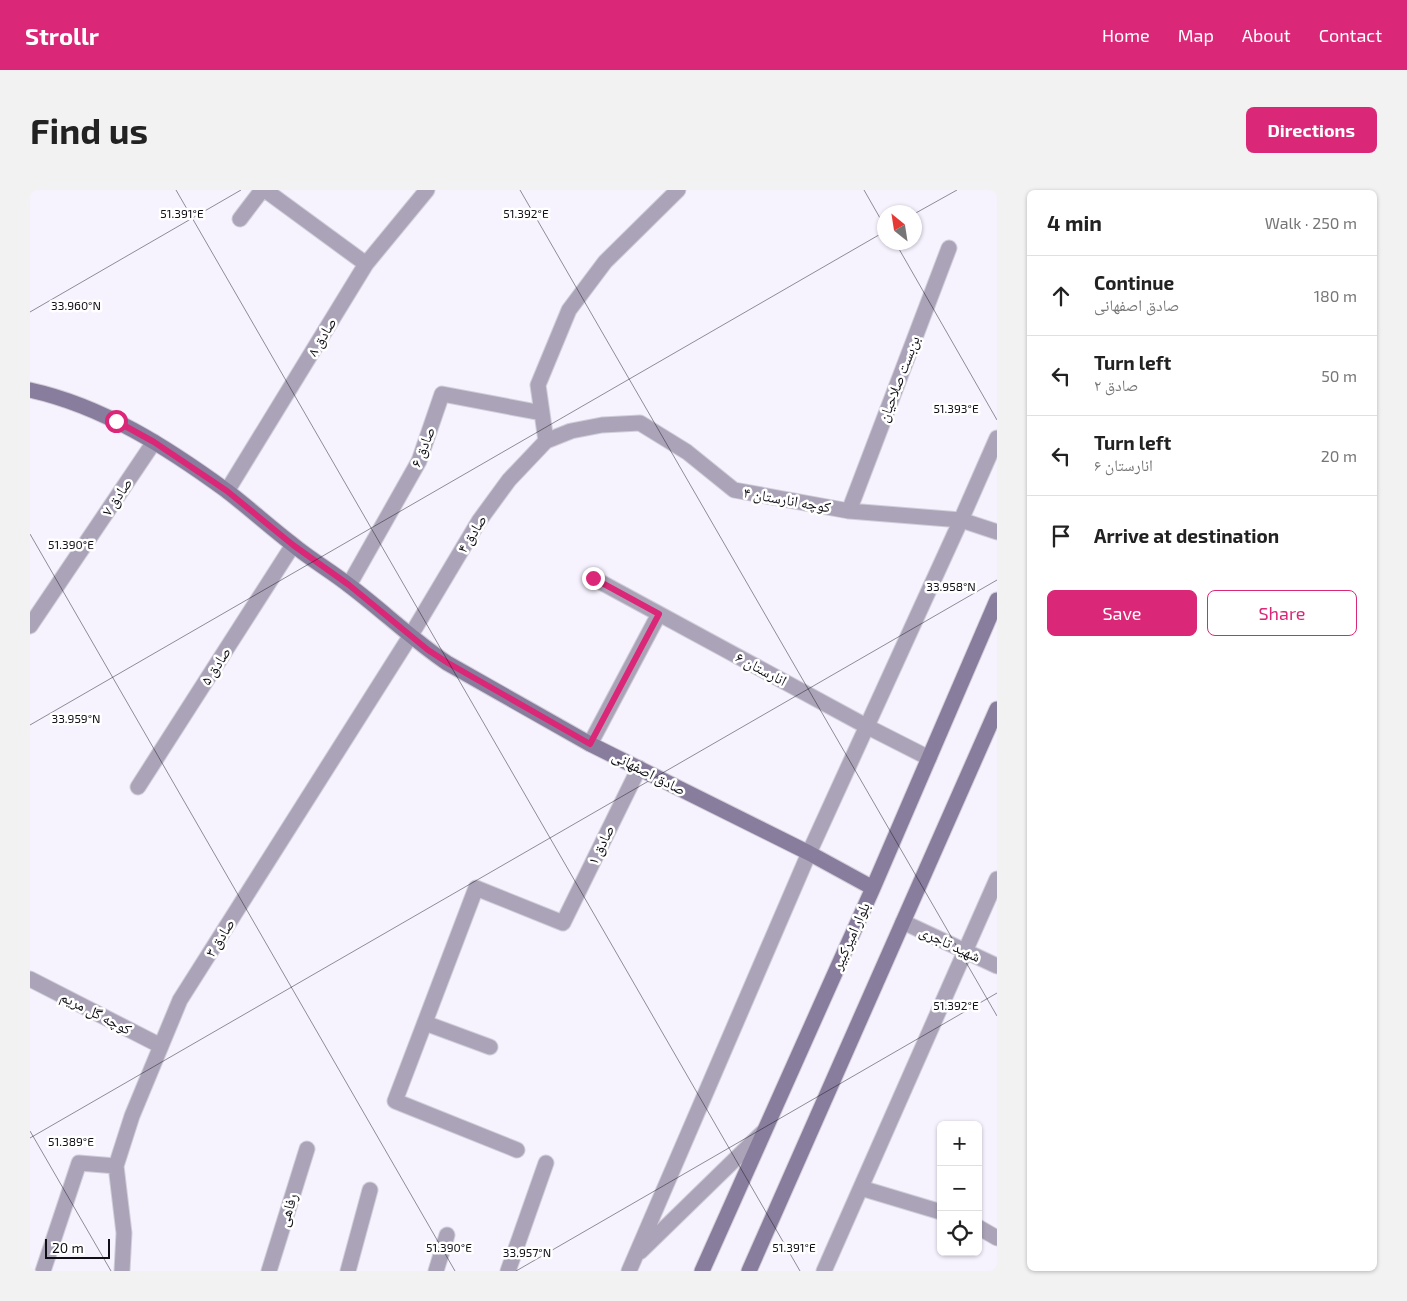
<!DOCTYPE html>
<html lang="en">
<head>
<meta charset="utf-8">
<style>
  body { margin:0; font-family:"Exo 2","Noto Naskh Arabic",sans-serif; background:#f2f2f2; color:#222 }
  .controls { position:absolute; right:15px; bottom:15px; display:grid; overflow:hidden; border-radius:8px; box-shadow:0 1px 4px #0004 }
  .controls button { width:45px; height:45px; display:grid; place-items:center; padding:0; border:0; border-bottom:1px solid #e0e0e0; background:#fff; color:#222; font:25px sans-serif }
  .compass { position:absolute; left:847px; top:15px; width:45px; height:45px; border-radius:50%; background:#fff; box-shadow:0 1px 4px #0004; rotate:330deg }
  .scale { position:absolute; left:15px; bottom:12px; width:65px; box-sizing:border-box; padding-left:5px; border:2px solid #110f16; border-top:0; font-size:14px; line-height:18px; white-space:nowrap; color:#110f16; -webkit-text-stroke:4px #fff; paint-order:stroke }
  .stop { position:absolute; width:15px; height:15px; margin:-11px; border:4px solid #db2777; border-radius:50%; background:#fff }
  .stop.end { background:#db2777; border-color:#fff; box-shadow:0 1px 5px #0008 }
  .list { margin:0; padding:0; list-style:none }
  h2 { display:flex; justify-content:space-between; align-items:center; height:65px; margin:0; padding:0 20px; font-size:21px }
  h2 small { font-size:16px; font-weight:400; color:#767676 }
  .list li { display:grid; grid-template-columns:32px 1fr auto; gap:15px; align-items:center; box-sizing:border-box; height:80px; padding:0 20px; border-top:1px solid #e0e0e0 }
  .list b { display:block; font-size:19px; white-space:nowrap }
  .list p { margin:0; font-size:16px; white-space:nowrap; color:#767676 }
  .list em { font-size:16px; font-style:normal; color:#767676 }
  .actions { display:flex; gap:10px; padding:15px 20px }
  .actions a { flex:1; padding:11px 0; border:1px solid #db2777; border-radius:8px; text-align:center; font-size:18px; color:#db2777 }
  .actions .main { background:#db2777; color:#fff }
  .icon { flex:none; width:28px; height:28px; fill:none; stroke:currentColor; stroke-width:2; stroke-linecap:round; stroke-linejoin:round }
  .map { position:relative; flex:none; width:967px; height:1081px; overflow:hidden; border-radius:8px }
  header { display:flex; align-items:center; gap:30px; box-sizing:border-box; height:70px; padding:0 25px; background:#db2777; color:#fff }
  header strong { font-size:24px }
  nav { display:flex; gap:28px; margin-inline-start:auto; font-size:18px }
  .intro { display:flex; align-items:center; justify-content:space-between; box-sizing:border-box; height:120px; padding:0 30px }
  h1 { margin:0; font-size:35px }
  .button { padding:12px 22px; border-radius:8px; background:#db2777; color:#fff; font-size:18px; font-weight:700 }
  main { display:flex; gap:30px; padding:0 30px }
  aside { flex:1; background:#fff; border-radius:8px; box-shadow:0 1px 4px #0004 }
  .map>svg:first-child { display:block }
</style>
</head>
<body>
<header>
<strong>Strollr</strong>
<nav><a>Home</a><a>Map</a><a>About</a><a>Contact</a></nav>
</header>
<div class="intro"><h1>Find us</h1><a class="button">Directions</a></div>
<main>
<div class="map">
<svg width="967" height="1081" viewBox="0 0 967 1081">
  <rect width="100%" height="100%" fill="#f6f2fe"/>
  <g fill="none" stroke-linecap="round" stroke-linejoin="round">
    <defs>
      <path id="street" d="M235,0l101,74
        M210,29l22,-29
        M516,251l-8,-56 31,-75 36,-48 73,-72
        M197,301l139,-227 61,-74
        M819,321l100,-263
        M563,388l273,148 63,32
        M319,395l70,-124 23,-67 100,19
        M0,436l124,-184
        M560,554l69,-130
        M108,597l155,-242
        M873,732l94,44
        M0,789l131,67
        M395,833l65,24
        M487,960l-122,-49 81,-213 87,35 76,-155
        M831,998l80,24
        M948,1037l19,11
        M610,1062l123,-120
        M13,1081l36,-108 37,3
        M92,1081l2,-38 -8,-67 16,-50 48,-116 231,-365 68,-114 30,-41 37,-39 25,-10 31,-6 38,-2 47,29 47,38 115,21 112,9 36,12
        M239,1081l38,-122
        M318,1081l22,-81
        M406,1081l11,-36
        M478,1081l38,-108
        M599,1081l180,-418 152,-333 36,-82
        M794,1081l173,-392"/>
      <path id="secondary" d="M0,200c73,16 138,58 197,101 22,17 43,36 65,53 18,15 39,27 58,42 33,25 63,54 97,77l143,81 219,109 64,35
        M672,1081l171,-383 124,-288
        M719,1081l248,-562"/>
    </defs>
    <use href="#street" stroke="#d1ced9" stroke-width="17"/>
    <use href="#secondary" stroke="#d1ced9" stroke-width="17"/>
    <use href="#street" stroke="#aba4b9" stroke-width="15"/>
    <use href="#secondary" stroke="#887d9c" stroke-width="15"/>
  </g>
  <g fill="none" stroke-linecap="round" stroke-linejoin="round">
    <path stroke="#db2777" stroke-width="6" d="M86,231l38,21 73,49 66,54 56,40 79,65 20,13 142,81 69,-130 -66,-36"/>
  </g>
  <path fill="none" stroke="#110f16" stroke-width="1" stroke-opacity="0.45" d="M146,0l624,1081M490,0l477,826M834,0l20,35M884,24l43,-24M865,52l102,178M0,122l211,-122M0,344l425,737M0,535l854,-493M0,941l81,140M0,948l967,-558M486,1081l481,-278"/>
  <g text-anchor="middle" stroke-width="5" stroke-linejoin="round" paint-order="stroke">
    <g font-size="15" fill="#110f16" stroke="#fff">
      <text transform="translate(292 147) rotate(-59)" y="5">صادق ۸</text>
      <text transform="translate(869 189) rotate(-69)" y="5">بن‌بست صلاحیان</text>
      <text transform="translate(393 257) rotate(-68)" y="5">صادق ۶</text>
      <text transform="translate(87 307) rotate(-56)" y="5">صادق ۷</text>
      <text transform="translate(757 310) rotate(10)" y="5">کوچه انارستان ۴</text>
      <text transform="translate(442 344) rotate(-58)" y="5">صادق ۴</text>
      <text transform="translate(186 476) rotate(-57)" y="5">صادق ۵</text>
      <text transform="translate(731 479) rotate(28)" y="5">انارستان ۶</text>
      <text transform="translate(619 583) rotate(27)" y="5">صادق اصفهانی</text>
      <text transform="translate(571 655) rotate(-64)" y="5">صادق ۱</text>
      <text transform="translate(821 746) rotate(-66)" y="5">بلوار امیرکبیر</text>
      <text transform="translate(190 748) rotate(-58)" y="5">صادق ۳</text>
      <text transform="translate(920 754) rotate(25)" y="5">شهید تاجری</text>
      <text transform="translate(66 823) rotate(27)" y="5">کوچه گل مریم</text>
      <text transform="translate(258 1020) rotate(-73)" y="5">رفاهی</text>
    </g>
  </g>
  <g font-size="12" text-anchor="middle" fill="#110f16" stroke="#fff" stroke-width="5" stroke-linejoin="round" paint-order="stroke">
    <text x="496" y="28">51.392°E</text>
    <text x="152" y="28">51.391°E</text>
    <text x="46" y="120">33.960°N</text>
    <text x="926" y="223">51.393°E</text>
    <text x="41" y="359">51.390°E</text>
    <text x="921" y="401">33.958°N</text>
    <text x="46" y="533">33.959°N</text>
    <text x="926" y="820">51.392°E</text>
    <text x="41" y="956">51.389°E</text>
    <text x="419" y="1062">51.390°E</text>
    <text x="764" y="1062">51.391°E</text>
    <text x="497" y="1067">33.957°N</text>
  </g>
</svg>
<div class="controls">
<button>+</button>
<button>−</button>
<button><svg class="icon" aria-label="locate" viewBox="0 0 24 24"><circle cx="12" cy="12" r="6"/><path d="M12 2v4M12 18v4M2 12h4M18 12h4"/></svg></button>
</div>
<svg class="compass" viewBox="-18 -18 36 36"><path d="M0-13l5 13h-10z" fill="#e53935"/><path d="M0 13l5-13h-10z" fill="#767676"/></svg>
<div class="scale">20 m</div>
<div class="stop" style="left:86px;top:231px"></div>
<div class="stop end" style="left:563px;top:388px"></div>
</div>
<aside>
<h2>4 min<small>Walk · 250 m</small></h2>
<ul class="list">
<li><svg class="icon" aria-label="ahead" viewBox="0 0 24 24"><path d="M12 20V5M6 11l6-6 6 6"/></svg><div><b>Continue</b><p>صادق اصفهانی</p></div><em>180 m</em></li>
<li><svg class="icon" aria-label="left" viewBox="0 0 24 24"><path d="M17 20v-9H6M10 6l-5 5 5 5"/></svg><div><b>Turn left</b><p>صادق ۲</p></div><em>50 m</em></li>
<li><svg class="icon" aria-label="left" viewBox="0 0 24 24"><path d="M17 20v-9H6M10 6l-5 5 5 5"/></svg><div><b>Turn left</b><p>انارستان ۶</p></div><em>20 m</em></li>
<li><svg class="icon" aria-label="arrive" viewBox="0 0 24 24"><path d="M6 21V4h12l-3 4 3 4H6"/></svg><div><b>Arrive at destination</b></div></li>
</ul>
<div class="actions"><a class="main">Save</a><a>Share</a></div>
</aside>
</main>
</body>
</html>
